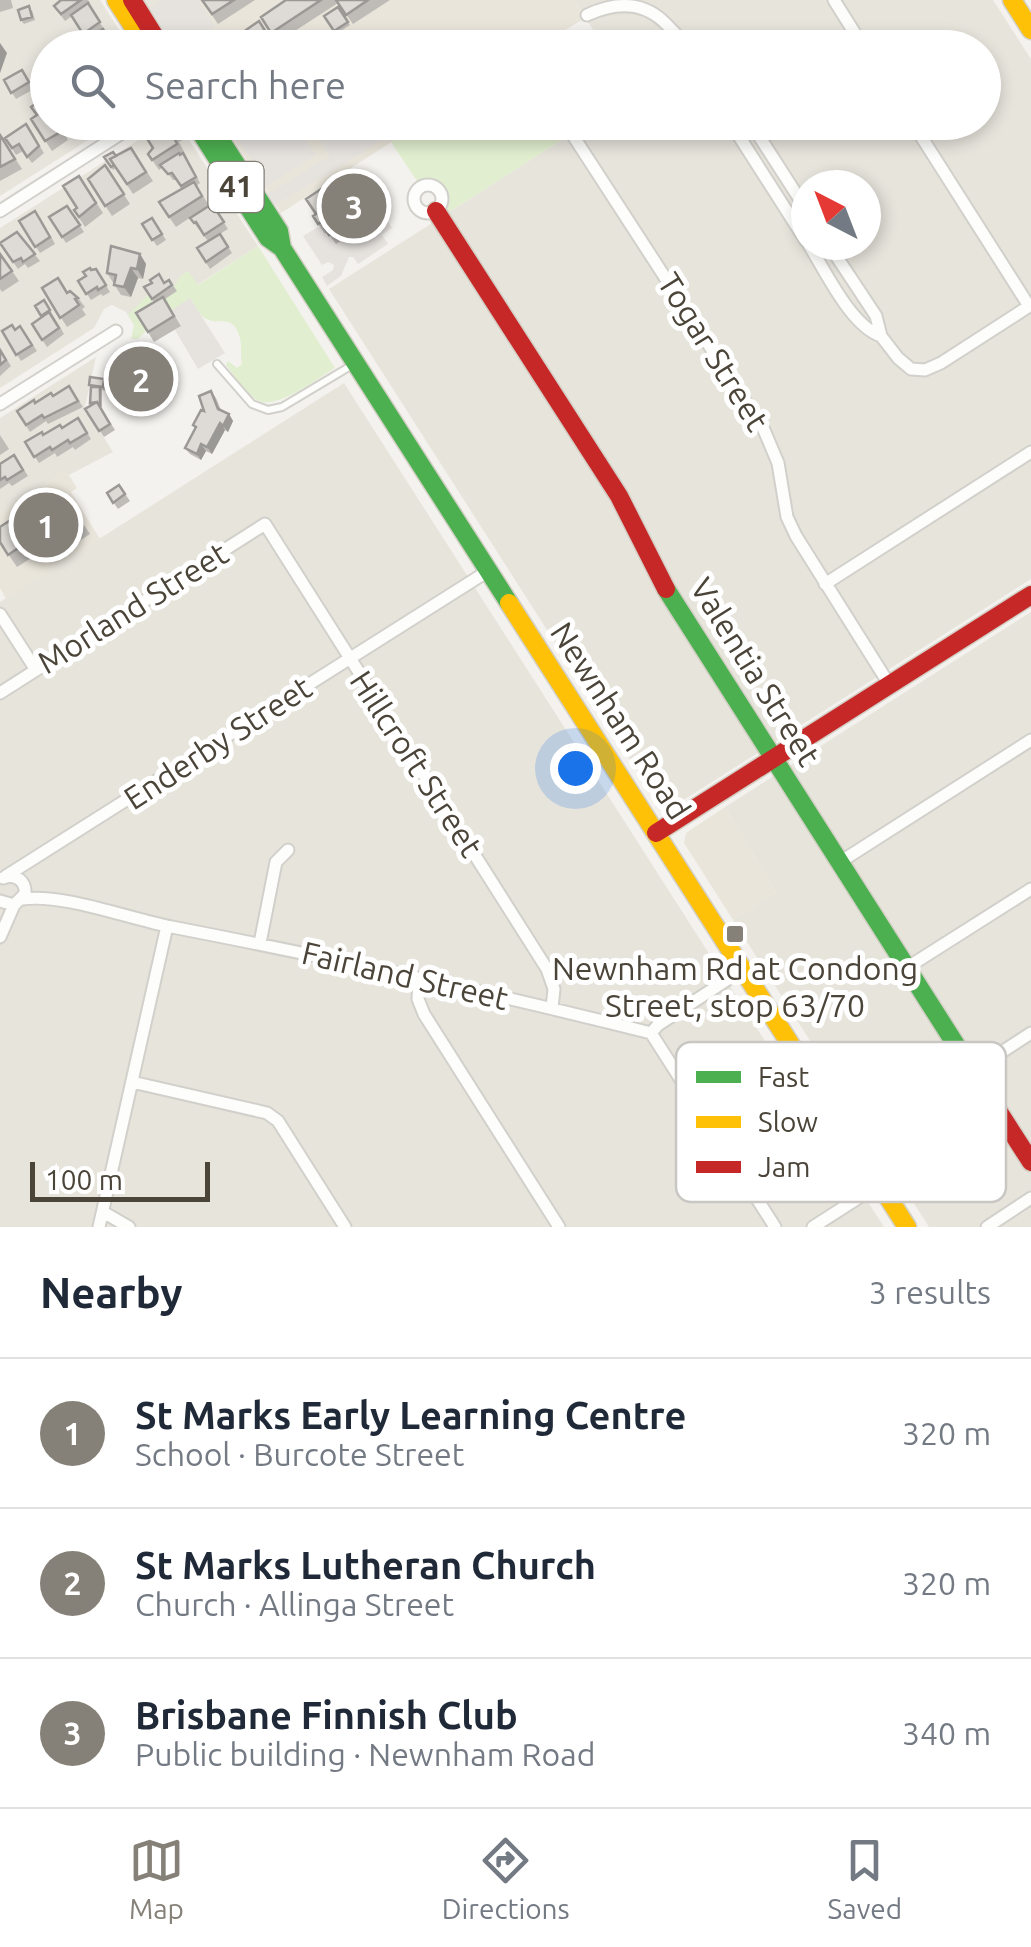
<!DOCTYPE html>
<html lang="en">
<head>
<meta charset="utf-8">
<style>
  body { margin:0; font-family:Ubuntu,sans-serif; background:#f2f2f3; color:#1f2937 }
  .compass { position:absolute; left:791px; top:170px; width:90px; height:90px; border-radius:50%; background:#fff; box-shadow:0 5px 15px #0003; rotate:318deg }
  .scale { position:absolute; left:30px; bottom:25px; width:180px; box-sizing:border-box; padding-left:10px; border:5px solid #4b4439; border-top:0; font-size:28px; line-height:35px; white-space:nowrap; color:#4b4439; -webkit-text-stroke:8px #fff; paint-order:stroke }
  .you { position:absolute; left:575px; top:768px; width:35px; height:35px; margin:-25px; border:8px solid #fff; border-radius:50%; background:#1a73e8; box-shadow:0 0 0 15px #1a73e833 }
  .badge { display:grid; place-items:center; width:65px; height:65px; border-radius:50%; background:#868178; color:#fff; font-size:32px; font-weight:700 }
  .pin { position:absolute; translate:-50% -50%; border:5px solid #fff; box-shadow:0 2px 10px #0006 }
  .list { margin:0; padding:0; list-style:none }
  h2 { display:flex; justify-content:space-between; align-items:center; height:130px; margin:0; padding:0 40px; font-size:42px }
  h2 small { font-size:32px; font-weight:400; color:#747a83 }
  .list li { display:grid; grid-template-columns:65px 1fr auto; gap:30px; align-items:center; box-sizing:border-box; height:150px; padding:0 40px; border-top:2px solid #e0e1e3 }
  .list b { display:block; font-size:38px; white-space:nowrap }
  .list p { margin:0; font-size:32px; white-space:nowrap; color:#747a83 }
  .list em { font-size:32px; font-style:normal; color:#747a83 }
  .icon { flex:none; width:55px; height:55px; fill:none; stroke:currentColor; stroke-width:2; stroke-linecap:round; stroke-linejoin:round }
  .map { position:relative; flex:none; width:1031px; height:1227px; overflow:hidden }
  .search { position:absolute; background:#fff; box-shadow:0 5px 15px #0003; left:30px; right:30px; top:30px; height:110px; display:flex; align-items:center; gap:25px; box-sizing:border-box; padding:0 35px; border-radius:55px; color:#747a83; font-size:38px }
  .sheet { height:580px; background:#fff }
  nav { display:flex; justify-content:space-around; align-items:center; box-sizing:border-box; height:140px; border-top:2px solid #e0e1e3; background:#fff; font-size:28px; color:#747a83 }
  nav a { display:grid; justify-items:center; gap:5px }
  nav .on { color:#868178 }
  .map>svg:first-child { display:block }
</style>
</head>
<body>
<div class="map">
<svg width="1031" height="1227" viewBox="0 0 1031 1227">
  <rect width="100%" height="100%" fill="#f4f2ee"/>
  <path fill="#e7e4dc" fill-rule="evenodd" d="M0,0h100l30,47 -82,1v74l67,1 -115,73z
    M574,0h419l38,59v520l-360,229h-8l-4,-3 -330,-516 259,-166 396,-1v-74l-380,-1zM806,185h60v60h-60z
    M165,123h13l80,123 -124,79 -8,-13 -14,-7 -8,4 -10,19 -94,60v-160z
    M96,357l-11,50 28,45 -44,23 -4,-4 -65,41v-94z
    M344,383l540,844h-884v-625z
    M1031,612v615h-102l-196,-307 43,-28 -51,-85z"/>
  <path fill="#eae5da" d="M144,0h430l11,18 -47,29 -363,1z
    M223,123h198l-140,90z
    M66,470l11,18 -6,4 29,47 -94,60 -6,-11v-76z
    M725,807l51,85 -43,28 -49,-77 2,-10z"/>
  <path fill="#e1eecf" d="M421,123h167l-139,89 -2,-3c5,-14 0,-26 -14,-31l-16,3 -26,-39z
    M258,246l77,122c-17,10 -59,43 -78,32 -12,-7 -22,-24 -31,-35l2,-4 9,7 5,-4c-2,-9 0,-17 -2,-26 -7,-25 -18,-12 -34,-19 -7,-4 -11,-14 -16,-20l-18,11 -2,-3 -32,32h-7l3,-14 -6,-10 21,-21 7,11 15,-10c3,-9 8,-20 17,-24l10,14z"/>
  <path fill="#e6e3df" d="M161,0h37l17,27 -33,20h-7l-26,-39z
    M250,123h46l20,32 -52,33 -7,-11 9,-8v-4l-8,5 -24,-37z
    M309,123h95l-8,8 -58,37 -63,37 -7,-11 62,-38z
    M354,169l38,59 -10,7 6,9 -30,20 -5,-7h-4l-8,19 -14,10 -5,-9 11,-7 1,-5 -6,-3 -6,3 -19,-29 17,-10 8,6 32,-3 -28,-46z
    M190,298l35,55 -27,16 -23,-39 6,-5 -9,-15z"/>
  <g fill="none" stroke-linecap="round" stroke-linejoin="round">
    <defs>
      <path id="lane" d="M217,364l35,40 16,6 14,-3 72,-43"/>
      <path id="street" d="M834,0l30,48
        M587,15c26,-12 53,-15 76,6 10,9 17,20 30,27
        M730,122l76,119
        M750,122l56,87
        M912,122l117,184
        M572,134l192,296 14,33 9,54 9,19 93,148
        M414 199a14 14 0 1 1 28 0a14 14 0 1 1-28 0Z
        M0,211l139,-89
        M809,245c17,27 42,81 72,91
        M829,245l47,71 5,20 17,22 13,11 14,1 16,-7 90,-58
        M0,404l116,-73
        M825,584l206,-132
        M0,614l36,56
        M0,693l265,-169 282,445 7,20 -2,19
        M840,862l191,-122
        M6,876l482,-305
        M22,899c42,-6 107,20 150,28 160,31 320,66 479,106l7,-8 84,-55
        M0,901l14,4 11,-11c1,-13 -9,-21 -22,-16
        M0,937l14,-32
        M260,943l16,-81 12,-12
        M908,967l123,-78
        M419,980l-1,19 6,15 135,213
        M651,1033l124,194
        M974,1070l57,-37
        M132,1082l135,31 11,8 67,106
        M103,1212l26,15
        M99,1227l68,-301
        M813,1227l67,-43
        M987,1227l44,-29"/>
      <path id="fast" d="M194,122l74,116 14,10 227,355
        M209,122l70,109 3,17
        M666,589l297,467"/>
      <path id="slow" d="M116,0l31,48
        M1012,0l19,30
        M509,603l398,624"/>
      <path id="jam" d="M132,0l30,48
        M436,211l183,285 47,93
        M656,833l375,-238
        M963,1056l68,106"/>
    </defs>
    <use href="#lane" stroke="#d2d0cb" stroke-width="10"/>
    <use href="#street" stroke="#d2d0cb" stroke-width="15"/>
    <use href="#fast" stroke="#d3cfc5" stroke-width="21"/>
    <use href="#slow" stroke="#d3cfc5" stroke-width="21"/>
    <use href="#jam" stroke="#d3cfc5" stroke-width="21"/>
    <use href="#lane" stroke="#fdfdfc" stroke-width="6"/>
    <use href="#street" stroke="#fdfdfc" stroke-width="11"/>
    <use href="#fast" stroke="#4caf50" stroke-width="18"/>
    <use href="#slow" stroke="#ffc107" stroke-width="18"/>
    <use href="#jam" stroke="#c62828" stroke-width="18"/>
  </g>
  <path fill="#bfbcb8" d="M0,0h11l2,8 -13,4z
    M61,0h27l2,3 -1,1 23,39 -25,-4 -15,-23 -7,5 -11,-15z
    M202,0h53l-37,24z
    M286,0h104l-37,24 -15,-21 -57,37 -8,2 3,-2 -15,-23z
    M338,7l12,18 -14,9 -12,-18z
    M32,10l3,10 -11,4 -3,-4z
    M22,70l12,19 -18,10 -12,-19z
    M37,115l20,7 11,18 -16,11 -21,-32z
    M63,122h16l5,10 -11,6z
    M177,122l10,15 -8,5 21,41 -4,3 13,19 -33,22 -17,-25 23,-13 -5,-9h-4l-10,-13 -4,3 -11,-16z
    M26,124l18,29 -12,10 -9,-12 -7,4 -11,-17z
    M0,135l22,34 -22,12z
    M131,148l22,33 -20,13 -17,-26 -3,2 -9,-13 12,-1z
    M105,165l25,39 -18,12 -24,-37z
    M79,176l24,37 -18,14 -11,-17 3,-2z
    M332,185l29,43 -25,16 -9,-12 -2,2 -7,-10 -2,-10 6,-23z
    M212,204l16,25 -8,5 12,19 -22,16 -13,-21 11,-7 -18,-23z
    M67,206l17,26 -18,11 -17,-26z
    M40,217l15,27 -15,9 -21,-32z
    M152,218l14,22 -9,6 -15,-22z
    M17,232l23,29 -12,7 -3,-4 -7,5 -18,-26z
    M0,254l19,27 -17,11 -2,-3z
    M140,254l6,10 -3,15 -5,-1 -7,19 -10,-2 -14,-22z
    M96,269l14,23 -7,4 -2,-2 -10,6 -13,-19 13,-11z
    M169,280l8,11 -12,8 16,27 -27,16 -6,-10 6,-30 -10,-15 20,-4z
    M42,288l25,5 11,5 7,9 -3,2 4,6 -19,12z
    M44,300l20,34 -17,13 -15,-23 10,-7z
    M20,326l17,25 -16,10 -19,-30 13,-1z
    M139,348l16,9 11,20 -38,23 -9,-13z
    M0,349l11,17 -11,10z
    M104,379l2,4 -1,8 -3,-1v17h-2l15,23 -11,7 -19,-28 6,-4v-17l-2,-3z
    M69,386l14,21 -35,17 -2,-3 -16,11 -13,-21 36,-15z
    M211,391l5,7 5,12 8,4 4,7 -5,11 -3,-2 -13,24 -6,-3 -5,9 -11,-6 -5,-6 10,-19 -2,-4 11,-14z
    M78,418l13,21 -16,11 -2,-3 -16,10 -2,-4 -16,10 -14,-21 37,-14z
    M0,435l9,14 -9,6z
    M14,455l14,21 -16,10 -3,-3 -9,6v-25z
    M119,485l11,16 -12,8 -11,-16z
    M64,495l26,39 -40,26 -3,-5 -8,5 -3,-5 -19,12 -17,-25 22,-25 13,-4z"/>
  <path fill="#9b9996" d="M0,43l7,10 -7,20z
    M140,254l6,10 -3,15 -6,-10z
    M131,268l7,10 -7,19 -7,-10z
    M229,414l4,7 -5,11 -5,-6z
    M220,423l5,7 -13,24 -5,-7z
    M201,444l5,7 -5,9 -4,-6z"/>
  <path fill="#dedbd6" stroke="#9b9996" stroke-width="2.5" d="M61,0h20l-20,14 -7,-8z
    M202,0h32l-22,14z
    M286,0h35l-50,33 -10,-16z
    M336,0h32l-22,15z
    M88,3l12,19 -17,12 -12,-19z
    M29,6l3,11 -11,3 -3,-10z
    M338,7l10,15 -14,9 -10,-15z
    M259,21l13,21 7,-4 7,10h-43l-7,-11z
    M103,29l9,14 3,-2 4,7h-31l-4,-7z
    M22,70l7,12 -18,11 -7,-13z
    M48,73v25l-12,-18z
    M42,99l6,9v14h9l5,9 -17,10 -14,-22 6,-4 -6,-8z
    M63,122h13l-10,7z
    M170,122h7l3,5 -8,6 5,11 -25,16 -4,-6 5,-6 -7,-11z
    M26,124l13,22 -12,11 -8,-13 -7,4 -7,-10z
    M0,135l15,24 -15,8z
    M131,148l15,24 -19,12 -17,-25z
    M113,152l3,4 -6,3 4,6 -3,2 -7,-10z
    M179,153l1,2 3,-2 13,24 -15,9 -9,-13 -4,1 -8,-9z
    M105,165l19,29 -19,12 -17,-27z
    M79,176l17,27 -17,14 -5,-7 3,-2 -14,-22z
    M194,182l8,14 -33,21 -10,-15z
    M332,185l22,34 -25,16 -8,-13 -3,2 -5,-8 3,-2 -10,-15 15,-10 1,2z
    M212,204l12,18 -20,13 -8,-13 -2,1 -4,-5z
    M67,206l13,19 -18,12 -13,-20z
    M35,211l15,26 -15,10 -16,-26z
    M152,218l10,16 -10,6 -10,-16z
    M17,232l18,22 -12,8 -2,-4 -8,4 -13,-19z
    M220,234l8,13 -22,15 -9,-14z
    M111,246l29,8 -3,15 -6,-1 -7,19 -10,-2 2,-10 -9,-2z
    M0,254l12,17 -12,8z
    M90,268l1,2 5,-1 10,16 -8,5 -1,-3 -11,7 -8,-13 8,-5 -3,-4z
    M159,274l5,9 5,-3 3,5 -20,14 -8,-12 8,-4 -2,-3z
    M58,278l9,15 3,-2 8,7 -3,1 4,6 -19,13 -18,-30z
    M163,297l11,19 -26,16 -12,-19z
    M44,300l6,10 -9,6 -6,-10z
    M49,312l10,16 -17,12 -10,-16z
    M12,325l3,5 5,-4 12,19 -16,10 -14,-24z
    M146,345l11,19 -38,23 -12,-19 6,-4 -2,-2 27,-16 1,2z
    M0,350l6,10 -6,5z
    M90,377l14,2 -1,8 -14,-2z
    M69,386l9,15 -34,17 -2,-3 -16,10 -9,-14 17,-11 1,3 16,-10 2,3z
    M91,387h9v17l-3,-2 -7,1z
    M211,391l7,18 11,5 -6,12 -3,-3 -13,24 -6,-3 -4,10 -12,-6 11,-21 -3,-2 8,-15 3,1 -5,-15z
    M97,402l13,22 -11,7 -14,-22z
    M78,418l9,15 -17,10 -2,-3 -16,10 -2,-3 -16,10 -9,-15 17,-10 1,3 17,-10 2,3z
    M14,455l9,15 -16,10 -2,-3 -5,3v-16z
    M119,485l6,9 -12,9 -6,-10z
    M64,495l17,27 -40,25 -3,-5 -8,6 -3,-6 -19,13 -8,-13v-15l20,-13 2,3 11,-8 2,4z"/>
  <rect fill="#868178" stroke="#fff" stroke-width="4" x="725" y="924" width="20" height="20" rx="5"/>
  <g text-anchor="middle" stroke-width="10" stroke-linejoin="round" paint-order="stroke">
    <rect fill="#fff" stroke="#817c74" stroke-width="2.5" x="208.5" y="162" width="55" height="50" rx="8"/>
    <g font-size="30" font-weight="bold" fill="#4b4439">
      <text x="236" y="197">41</text>
    </g>
    <g font-size="32" fill="#4b4439" stroke="#fff">
      <text transform="translate(713 352) rotate(58)" y="11">Togar Street</text>
      <text transform="translate(133 608) rotate(-32)" y="11">Morland Street</text>
      <text transform="translate(755 672) rotate(58)" y="11">Valentia Street</text>
      <text transform="translate(620 721) rotate(57)" y="11">Newnham Road</text>
      <text transform="translate(218 743) rotate(-33)" y="11">Enderby Street</text>
      <text transform="translate(416 764) rotate(57)" y="11">Hillcroft Street</text>
      <text transform="translate(405 976) rotate(13)" y="11">Fairland Street</text>
    </g>
    <g font-size="32" fill="#4b4439" stroke="#fff">
      <text x="735" y="980">Newnham Rd at Condong<tspan x="735" dy="37">Street, stop 63/70</tspan></text>
    </g>
  </g>
  <rect x="676" y="1042" width="330" height="160" rx="15" fill="#fff" stroke="#c9c7c4" stroke-width="2.5"/>
  <rect x="696" y="1071" width="45" height="12" fill="#4caf50"/>
  <rect x="696" y="1116" width="45" height="12" fill="#ffc107"/>
  <rect x="696" y="1161" width="45" height="12" fill="#c62828"/>
  <g font-size="28" fill="#4b4439">
    <text x="758" y="1087">Fast</text>
    <text x="758" y="1132">Slow</text>
    <text x="758" y="1177">Jam</text>
  </g>
</svg>
<svg class="compass" viewBox="-18 -18 36 36"><path d="M0-13l5 13h-10z" fill="#e53935"/><path d="M0 13l5-13h-10z" fill="#747a83"/></svg>
<div class="scale">100 m</div>
<div class="you"></div>
<div class="pin badge" style="left:46px;top:525px">1</div>
<div class="pin badge" style="left:141px;top:379px">2</div>
<div class="pin badge" style="left:354px;top:206px">3</div>
<div class="search"><svg class="icon" aria-label="search" viewBox="0 0 24 24"><circle cx="10" cy="10" r="6"/><path d="M15 15l6 6"/></svg>Search here</div>
</div>
<section class="sheet">
<h2>Nearby<small>3 results</small></h2>
<ul class="list">
<li><span class="badge">1</span><div><b>St Marks Early Learning Centre</b><p>School · Burcote Street</p></div><em>320 m</em></li>
<li><span class="badge">2</span><div><b>St Marks Lutheran Church</b><p>Church · Allinga Street</p></div><em>320 m</em></li>
<li><span class="badge">3</span><div><b>Brisbane Finnish Club</b><p>Public building · Newnham Road</p></div><em>340 m</em></li>
</ul>
</section>
<nav>
<a class="on"><svg class="icon" aria-label="map" viewBox="0 0 24 24"><path d="M3 6l6-2 6 2 6-2v14l-6 2-6-2-6 2zM9 4v14M15 6v14"/></svg>Map</a>
<a><svg class="icon" aria-label="directions" viewBox="0 0 24 24"><path d="M12 3l9 9-9 9-9-9zM9 14v-3h6M13 9l2 2-2 2"/></svg>Directions</a>
<a><svg class="icon" aria-label="saved" viewBox="0 0 24 24"><path d="M7 4h10v16l-5-4-5 4z"/></svg>Saved</a>
</nav>
</body>
</html>
